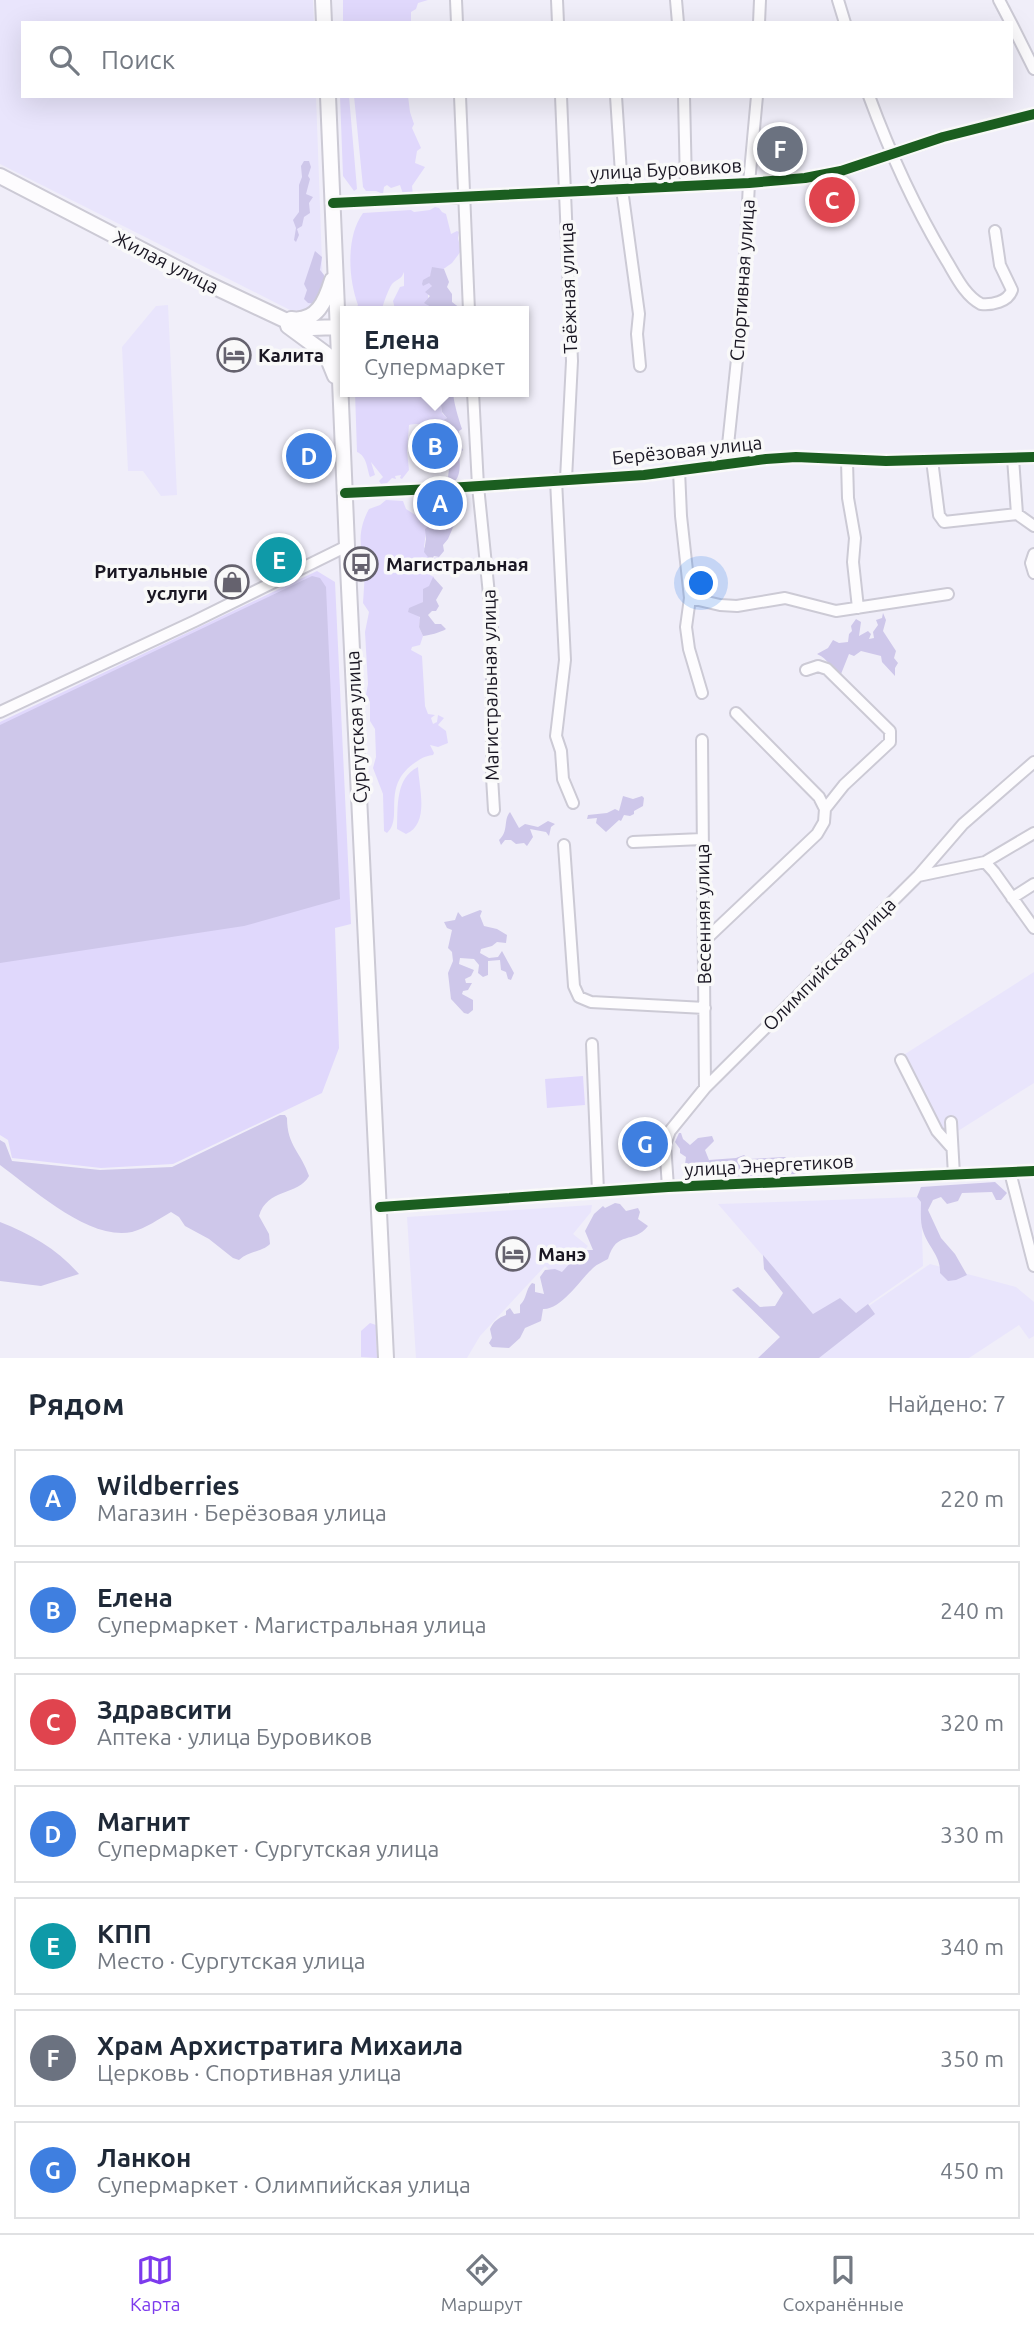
<!DOCTYPE html>
<html lang="ru">
<head>
<meta charset="utf-8">
<style>
  body { margin:0; font-family:Ubuntu,sans-serif; background:#f2f2f3; color:#1f2937 }
  .you { position:absolute; left:702px; top:584px; width:24px; height:24px; margin:-18px; border:5px solid #fff; border-radius:50%; background:#1a73e8; box-shadow:0 0 0 10px #1a73e833 }
  .badge { display:grid; place-items:center; width:46px; height:46px; border-radius:50%; background:#7c3aed; color:#fff; font-size:23px; font-weight:700 }
  .pin { position:absolute; translate:-50% -50%; border:4px solid #fff; box-shadow:0 2px 7px #0006 }
  .popup { position:absolute; left:340px; top:306px; width:189px; height:91px; box-sizing:border-box; display:grid; place-content:center; border-radius:0px; background:#fff; filter:drop-shadow(0 2px 5px #0005); font-size:23px; white-space:nowrap; color:#747a83 }
  .popup b { font-size:26px; color:#1f2937 }
  .popup::after { content:''; position:absolute; left:50%; top:100%; margin-left:-14px; border:14px solid transparent; border-top-color:#fff }
  .list { margin:0; padding:0; list-style:none }
  h2 { display:flex; justify-content:space-between; align-items:center; height:91px; margin:0; padding:0 28px; font-size:30px }
  h2 small { font-size:23px; font-weight:400; color:#747a83 }
  .list li { display:grid; grid-template-columns:46px 1fr auto; gap:21px; align-items:center; box-sizing:border-box; height:98px; margin:0 14px 14px; padding:0 14px; border:2px solid #e0e1e3; border-radius:0px }
  .list b { display:block; font-size:26px; white-space:nowrap }
  .list p { margin:0; font-size:23px; white-space:nowrap; color:#747a83 }
  .list em { font-size:23px; font-style:normal; color:#747a83 }
  .icon { flex:none; width:38px; height:38px; fill:none; stroke:currentColor; stroke-width:2; stroke-linecap:round; stroke-linejoin:round }
  .map { position:relative; flex:none; width:1034px; height:1358px; overflow:hidden }
  .search { position:absolute; background:#fff; box-shadow:0 7px 28px #0002; left:21px; right:21px; top:21px; height:77px; display:flex; align-items:center; gap:18px; box-sizing:border-box; padding:0 24px; border-radius:0px; color:#747a83; font-size:26px }
  .sheet { height:875px; background:#fff }
  nav { display:flex; justify-content:space-around; align-items:center; box-sizing:border-box; height:98px; border-top:2px solid #e0e1e3; background:#fff; font-size:19px; color:#747a83 }
  nav a { display:grid; justify-items:center; gap:4px }
  nav .on { color:#7c3aed }
  .map>svg:first-child { display:block }
</style>
</head>
<body>
<div class="map">
<svg width="1034" height="1358" viewBox="0 0 1034 1358">
  <rect width="100%" height="100%" fill="#f0eef9"/>
  <path fill="#e9e5fc" d="M0,0h313l1,23h-291v73h293l7,194 -7,13 -9,8 -13,1 -294,-148z
    M168,305l9,190 -16,1 -18,-25h-15l-6,-124 34,-41z
    M1034,972v111l-76,48h-19l-37,-75z
    M917,1197l4,5 2,64 -67,47 -42,2 -96,-111z
    M592,1205l-1,7 -18,22 15,12 -28,33 -15,-13 -65,70 -13,22h-51l-9,-141z
    M930,1264l86,23 18,15v34l-5,3 -10,-14 -50,33h-176z"/>
  <path fill="#e0d8fc" d="M343,0h85l-10,3 -2,6 -5,3v11h-68z
    M340,96h9l8,93 -3,2 -11,-15z
    M354,96h54l2,16 4,12 -2,4 9,20 -4,3 -2,12 10,4 -13,19 1,10 -10,-2 -3,-9 -9,3 -4,-3 -3,2 -1,7 -7,-3h-10l-3,-4z
    M435,207l4,1 3,4 4,2 5,20 6,-3 2,1 -1,6 3,13 -9,12 -10,7 -6,-2 -8,10 4,8 -4,9 1,16h-31l1,-2h-4l-2,-8 7,-14 4,-1v-14c-3,8 -6,6 -12,12 -3,4 -10,22 -10,27h-28l4,-6c-10,-27 -12,-69 5,-92l48,-3 3,2 16,-2z
    M355,392h31v2l7,-2h46l3,21 5,5c-19,14 -22,3 -38,7l-2,26 2,19 -7,9 -2,-1 1,-3 -6,1 1,3 -4,-1 -5,5 -6,1 -2,-3 4,-4 -12,-15 4,13 -5,2c-3,-8 -3,-21 -13,-25z
    M386,500l17,1 3,8 14,9 18,-2 7,-3 7,-12 2,10 -2,8 -26,13 -2,15 9,11 6,-1 1,3 -2,4v4l-8,4v3l4,2 -11,25 -5,3 2,15 -1,7 4,9 -3,9 -8,2 -1,3 11,6 3,50 3,8 7,1 -4,3 2,6 4,-2 1,-7 6,3 -6,7 8,6 2,12 -10,4 -8,-2 4,8 -1,2c-9,1 -13,4 -20,9 -32,24 -9,54 -26,69l-3,-2 -1,-37 -10,-26 3,-11 -1,-28 -5,-8v-19l-4,-7 2,-11 -3,-52 4,-20 -6,-9 2,-31 -1,-3 2,-8c-9,-16 -6,-36 3,-52l11,-4z
    M317,571l18,11 16,342 -16,4 4,120 -17,45 -149,71 -72,4 -89,-10 -4,-18 -8,-5v-413z
    M418,767c1,21 12,57 -12,67l-9,-5c1,-22 -2,-51 21,-62z
    M583,1076l2,29 -38,3 -2,-29z
    M370,1323l6,2 1,33 -16,-1v-26z"/>
  <path fill="#cec7ea" d="M304,161h5l2,6 -3,9 2,3 -4,15 7,3 -4,6 1,10 -6,4 -2,9 -5,3 2,6 -3,7 -2,-2 2,-12 -3,-8 6,-8v-27l3,-8 -1,-11z
    M315,251l7,6 -2,13 4,5 1,6 -4,7 3,2 -8,14 -8,-1 -4,-4 3,-9 -3,-6z
    M432,267l12,2 5,13 -2,5 5,7v8l12,9h-35l2,-4 -7,-4 6,-7 -5,-4 7,-6 -3,-3 -6,3 -1,-2 1,-4 7,-4z
    M439,392h14c1,12 5,25 9,37l-3,2 -1,10 5,9 -4,4c1,8 2,21 -4,27l-7,-4 6,-47 -4,-4 -15,-1 12,-7 -5,-6z
    M452,501l8,8 -1,12 -5,4 -6,14 -5,6 1,6 -5,6 -5,-1 -3,5 -7,-9 2,-13 -1,-10 6,-5 21,-5 2,-8z
    M312,576l8,2 6,9 14,312 -96,27 -244,37v-238z
    M433,577l10,11 -7,12 3,6 -3,5h-4l-4,4 7,9h6l5,5c-4,3 -19,7 -23,7l-4,-9 1,-10 -12,-5 1,-4 14,-6v-13l6,-3z
    M883,613l3,7 -3,11 13,20 -2,7 4,5 -3,5v8l-13,-14 -1,-6 -20,-5 -7,5 -5,-2 -8,20c-12,-6 -11,-14 -24,-20l11,-6 5,-8 6,3 9,-1 1,-8 3,-3 -1,-5 5,-7 5,3 -2,14 9,-5 3,3 -2,5 5,-1 -1,-6 5,-7 -2,-5 6,-2z
    M623,796l10,3 9,-3 2,2 -1,8 -9,5v3l-4,2 -6,-1 -3,6 -2,-1 -13,12 -10,-9 1,-5 -10,1 1,-4 19,-2 8,-4 4,2z
    M510,812l9,16 6,-4 13,3 10,-6 7,3 -4,3 -2,9 -3,-4 -16,-3 3,8 -6,9 -3,-3 -8,1 -5,-4h-6l-4,5 -2,-5c10,-9 4,-20 11,-28z
    M480,910l2,1 -2,5 4,10 13,3 10,6 -1,8 -9,-1 -5,4 -11,3 -1,4 9,5 9,-1 4,-6 12,22 -3,7 -3,-1 -2,-7 -5,-2 -1,-10 -12,1v14l-5,2 -5,-4 1,-8 -5,-6 -14,-1 -1,6 15,6 -3,6 -6,3 1,4h6l-4,7 -5,1 -1,3 11,6v10l-5,4 -4,-1 -13,-14 -3,-26 5,-12 -1,-9 -4,-4 4,-18 -5,-2 -3,-6 11,-2 3,-8 4,5z
    M280,1115h5l2,3c0,28 14,34 22,58 -11,20 -42,12 -50,40l10,18 1,10c-8,8 -21,7 -31,16l-6,-2 -24,-19 -24,-13 -6,-9 -8,-5c-12,7 -25,16 -39,20 -43,9 -99,-43 -132,-67v-25l5,3 7,18 88,9 72,-3z
    M679,1133h2l2,6 7,6 8,-7 14,-2 2,5 -9,9 4,10 27,-2 8,-3 5,4 36,-2 8,6 7,-1 3,4 -3,7 -5,3 -48,6 -22,-3 -14,2 -18,-3 -9,-7 2,-14 -6,-4v-4l-5,-7z
    M995,1182l12,11 -6,7h-5l-4,-8 -30,1 -4,8 -11,3 -6,-7 -8,3 -5,10 13,28 14,16 12,21 -11,5 -8,1 -8,-8c1,-17 -12,-26 -17,-42 -3,-8 -2,-20 -2,-29l-4,-5 4,-10z
    M615,1203l5,1 6,7 12,-3 2,4 -2,7 10,7c-15,19 -31,3 -40,33 -5,3 -11,5 -15,9 -13,12 -32,42 -50,41l-2,12 -16,7 -5,10 -11,10 -17,-1 -3,-4 3,-5 -2,-9c4,-8 8,-11 16,-14v-4l4,-3 4,6 6,-1v-8c7,-6 5,-15 12,-22l3,1v8l9,2 -4,-17 5,-7 10,-1 7,3 20,-22h11l-8,-19 9,-17 9,-8 2,2z
    M0,1222c31,12 57,27 79,52l-38,12 -41,-5z
    M763,1255l50,59 27,-16 16,15 12,-9 7,10 -56,44h-61l22,-21 -48,-47 6,-3 22,20 15,-1 8,-13 -19,-24z"/>
  <g fill="none" stroke-linecap="round" stroke-linejoin="round">
    <defs>
      <path id="minor" d="M456,0l1,23
        M557,0l1,23
        M676,0l2,23
        M838,0l7,23
        M999,0l12,23
        M759,23l1,-23
        M1011,23l23,46
        M460,96l9,215
        M561,96l11,265 -6,118
        M616,96l6,93 17,125 -2,20 3,32
        M684,96l2,89
        M869,96c21,57 45,110 76,162 10,16 19,37 36,46 11,1 27,-2 31,-14l-12,-25 -5,-34
        M333,203l416,-20 56,-5 36,-7 102,-34 91,-23
        M473,392l5,94 14,138v153l2,33
        M932,460l7,55 5,7 73,-8 -4,-56
        M847,461l1,37 7,40 -2,24 5,46
        M726,464l17,-162 6,-119 8,-87
        M679,470l2,46 9,82 -4,29 3,22 13,44
        M556,480l9,180 -9,76 5,15 2,28 10,24
        M345,493l88,-4 211,-14 122,-16 30,-2 90,4 148,-4
        M1017,514l17,12
        M1034,554l-3,9 3,10
        M690,598l30,7 17,1 48,-8 51,13 112,-17
        M806,670l12,-4 9,3 63,62v11l-46,43 -19,24
        M0,712l195,-91 152,-75
        M736,713l83,84 6,12
        M702,740l3,348
        M633,842l69,-3
        M564,845l10,141 5,11 12,5 114,6
        M985,862l9,10 40,56
        M918,876l67,-14 49,-29
        M1012,898l22,-14
        M704,941l113,-107 7,-12 1,-13
        M592,1044l6,148
        M901,1060l36,71 15,17
        M951,1122l3,53
        M1010,1172l24,94
        M668,1187l-3,-43 5,-13 35,-43 213,-212 45,-52 71,-62
        M380,1207l288,-20 366,-16"/>
      <path id="secondary" d="M323,0l1,23
        M328,96l19,450 39,812
        M0,176l202,105 87,41 23,6 26,-1
        M291,319c26,4 35,-19 41,-39
        M288,326l38,28 9,22"/>
    </defs>
    <use href="#minor" stroke="#cccad5" stroke-width="14"/>
    <use href="#secondary" stroke="#cccad5" stroke-width="18"/>
    <use href="#minor" stroke="#fdfcfe" stroke-width="10"/>
    <use href="#secondary" stroke="#fdfcfe" stroke-width="14"/>
    <defs>
      <path id="cycleway" d="M333,203l416,-20 56,-5 36,-7 102,-34 91,-23
        M345,493l88,-4 211,-14 122,-16 30,-2 90,4 148,-4
        M380,1207l288,-20 366,-16"/>
    </defs>
    <use href="#cycleway" stroke="#f9f9f9" stroke-width="15"/>
    <use href="#cycleway" stroke="#1b5e20" stroke-width="10"/>
  </g>
  <defs>
    <symbol id="hotel-ring" viewBox="-11 -11 22 22"><circle r="9.5" fill="#f9f9f9" stroke="#65626e" stroke-width="1.5"/><path d="M-6-4.5h1.5V1H6V5H4.5V3h-9V5H-6ZM-4 0a1.8 1.8 0 1 1 3.6 0ZM.5 0V-2.5h3Q6-2.5 6 0Z" fill="#65626e"/></symbol>
    <symbol id="bus-ring" viewBox="-11 -11 22 22"><circle r="9.5" fill="#f9f9f9" stroke="#65626e" stroke-width="1.5"/><path d="M-5-6H5V4H4V6H2V4H-2V6H-4V4H-5ZM-3.5-4V0h7V-4ZM-3.5 1.2v1.5H-2V1.2ZM2 1.2v1.5H3.5V1.2Z" fill="#65626e"/></symbol>
    <symbol id="shop-ring" viewBox="-11 -11 22 22"><circle r="9.5" fill="#f9f9f9" stroke="#65626e" stroke-width="1.5"/><path d="M-5-2.5h2.3a2.7 3.5 0 0 1 5.4 0H5L5.5 6h-11ZM-1.5-2.5h3a1.5 2.3 0 0 0-3 0Z" fill="#65626e"/></symbol>
  </defs>
  <g fill-rule="evenodd">
    <use href="#hotel-ring" x="215" y="336" width="38" height="38"/>
    <use href="#bus-ring" x="342" y="545" width="38" height="38"/>
    <use href="#shop-ring" x="213" y="563" width="38" height="38"/>
    <use href="#hotel-ring" x="494" y="1235" width="38" height="38"/>
  </g>
  <g text-anchor="middle" stroke-width="7" stroke-linejoin="round" paint-order="stroke">
    <g font-size="19" fill="#1a1723" stroke="#f9f9f9">
      <text transform="translate(666 169) rotate(-3)" y="7">улица Буровиков</text>
      <text transform="translate(166 262) rotate(27)" y="7">Жилая улица</text>
      <text transform="translate(742 280) rotate(-86)" y="7">Спортивная улица</text>
      <text transform="translate(568 288) rotate(-92)" y="7">Таёжная улица</text>
      <text transform="translate(687 450) rotate(-6)" y="7">Берёзовая улица</text>
      <text transform="translate(490 685) rotate(-91)" y="7">Магистральная улица</text>
      <text transform="translate(356 727) rotate(-93)" y="7">Сургутская улица</text>
      <text transform="translate(703 914) rotate(-91)" y="7">Весенняя улица</text>
      <text transform="translate(829 964) rotate(-45)" y="7">Олимпийская улица</text>
      <text transform="translate(769 1165) rotate(-3)" y="7">улица Энергетиков</text>
    </g>
    <g font-size="19" font-weight="bold" fill="#1a1723" stroke="#f9f9f9" text-anchor="start">
      <text x="258" y="362">Калита</text>
      <text x="386" y="571">Магистральная</text>
      <text x="208" y="578" text-anchor="end">Ритуальные<tspan x="208" dy="22">услуги</tspan></text>
      <text x="538" y="1261">Манэ</text>
    </g>
  </g>
</svg>
<div class="you"></div>
<div class="pin badge" style="left:440px;top:503px;background:#3f7fe0">A</div>
<div class="pin badge" style="left:435px;top:446px;background:#3f7fe0">B</div>
<div class="popup"><b>Елена</b>Супермаркет</div>
<div class="pin badge" style="left:832px;top:200px;background:#e0444e">C</div>
<div class="pin badge" style="left:309px;top:456px;background:#3f7fe0">D</div>
<div class="pin badge" style="left:279px;top:560px;background:#0f9aa8">E</div>
<div class="pin badge" style="left:780px;top:149px;background:#6b7280">F</div>
<div class="pin badge" style="left:645px;top:1144px;background:#3f7fe0">G</div>
<div class="search"><svg class="icon" aria-label="search" viewBox="0 0 24 24"><circle cx="10" cy="10" r="6"/><path d="M15 15l6 6"/></svg>Поиск</div>
</div>
<section class="sheet">
<h2>Рядом<small>Найдено: 7</small></h2>
<ul class="list">
<li><span class="badge" style="background:#3f7fe0">A</span><div><b>Wildberries</b><p>Магазин · Берёзовая улица</p></div><em>220 m</em></li>
<li><span class="badge" style="background:#3f7fe0">B</span><div><b>Елена</b><p>Супермаркет · Магистральная улица</p></div><em>240 m</em></li>
<li><span class="badge" style="background:#e0444e">C</span><div><b>Здравсити</b><p>Аптека · улица Буровиков</p></div><em>320 m</em></li>
<li><span class="badge" style="background:#3f7fe0">D</span><div><b>Магнит</b><p>Супермаркет · Сургутская улица</p></div><em>330 m</em></li>
<li><span class="badge" style="background:#0f9aa8">E</span><div><b>КПП</b><p>Место · Сургутская улица</p></div><em>340 m</em></li>
<li><span class="badge" style="background:#6b7280">F</span><div><b>Храм Архистратига Михаила</b><p>Церковь · Спортивная улица</p></div><em>350 m</em></li>
<li><span class="badge" style="background:#3f7fe0">G</span><div><b>Ланкон</b><p>Супермаркет · Олимпийская улица</p></div><em>450 m</em></li>
</ul>
</section>
<nav>
<a class="on"><svg class="icon" aria-label="map" viewBox="0 0 24 24"><path d="M3 6l6-2 6 2 6-2v14l-6 2-6-2-6 2zM9 4v14M15 6v14"/></svg>Карта</a>
<a><svg class="icon" aria-label="directions" viewBox="0 0 24 24"><path d="M12 3l9 9-9 9-9-9zM9 14v-3h6M13 9l2 2-2 2"/></svg>Маршрут</a>
<a><svg class="icon" aria-label="saved" viewBox="0 0 24 24"><path d="M7 4h10v16l-5-4-5 4z"/></svg>Сохранённые</a>
</nav>
</body>
</html>
